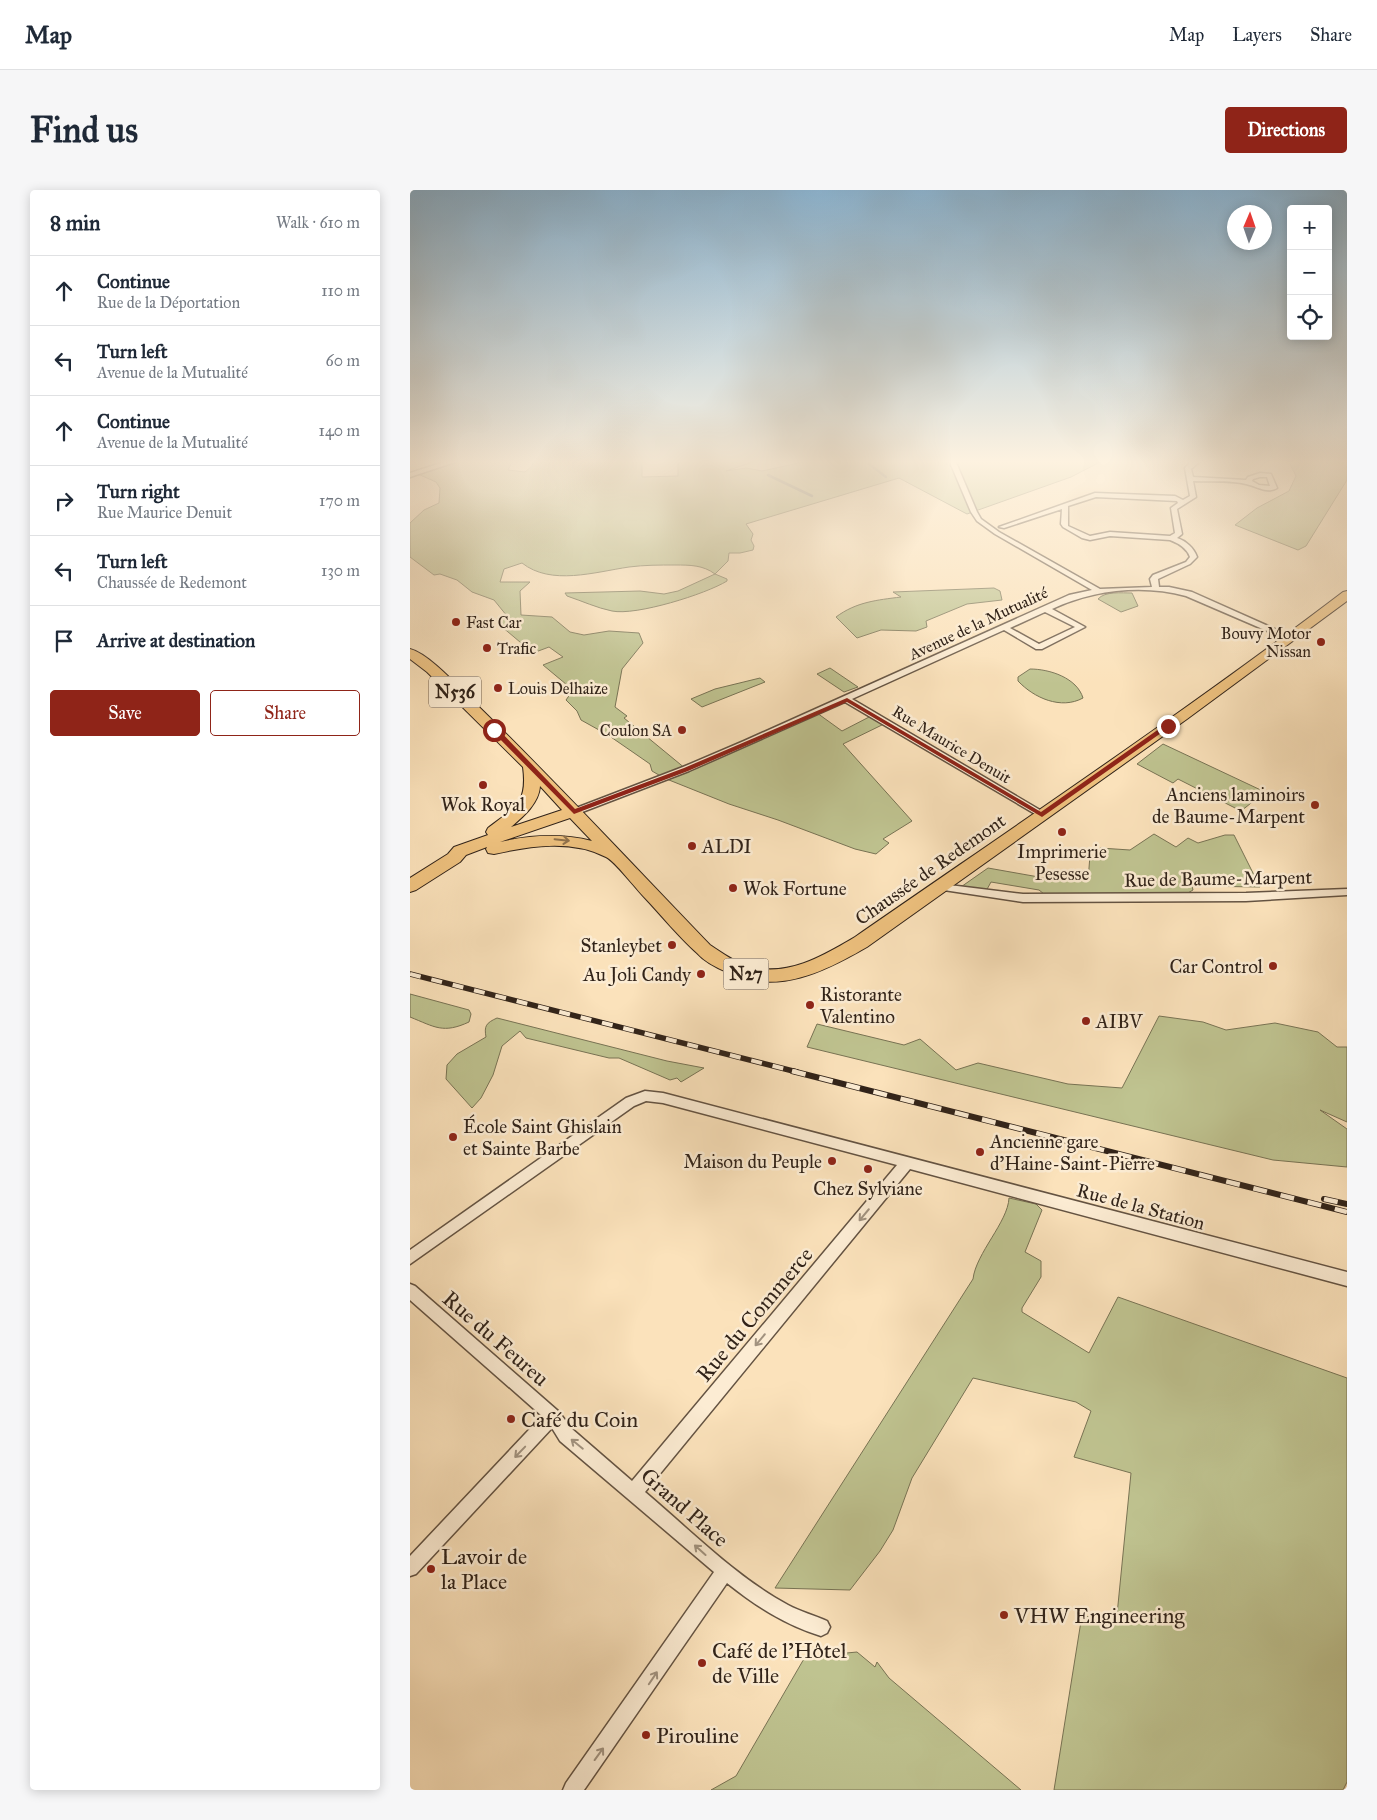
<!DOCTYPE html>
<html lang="en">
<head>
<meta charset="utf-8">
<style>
  body { margin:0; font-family:"IM FELL Great Primer",serif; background:#f6f6f7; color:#1f2937 }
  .controls { position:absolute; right:15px; top:15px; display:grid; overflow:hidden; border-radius:5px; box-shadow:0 2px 12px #0003 }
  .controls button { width:45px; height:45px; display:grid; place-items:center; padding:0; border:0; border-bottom:1px solid #e0e1e3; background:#fff; color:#1f2937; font:25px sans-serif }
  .compass { position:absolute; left:817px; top:15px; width:45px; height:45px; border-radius:50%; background:#fff; box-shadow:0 2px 12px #0003; rotate:2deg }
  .stop { position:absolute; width:15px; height:15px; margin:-11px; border:4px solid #8f2418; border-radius:50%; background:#fff }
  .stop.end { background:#8f2418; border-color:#fff; box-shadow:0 1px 5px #0008 }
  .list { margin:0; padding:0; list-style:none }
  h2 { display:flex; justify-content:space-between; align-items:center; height:65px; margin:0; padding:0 20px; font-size:21px }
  h2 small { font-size:16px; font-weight:400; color:#747a83 }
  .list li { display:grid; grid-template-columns:32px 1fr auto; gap:15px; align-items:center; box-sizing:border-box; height:70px; padding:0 20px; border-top:1px solid #e0e1e3 }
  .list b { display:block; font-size:19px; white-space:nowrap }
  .list p { margin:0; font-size:16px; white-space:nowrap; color:#747a83 }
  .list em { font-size:16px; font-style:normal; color:#747a83 }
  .actions { display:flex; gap:10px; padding:15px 20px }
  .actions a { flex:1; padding:11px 0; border:1px solid #8f2418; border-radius:5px; text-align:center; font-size:18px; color:#8f2418 }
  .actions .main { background:#8f2418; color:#fff }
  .icon { flex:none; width:28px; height:28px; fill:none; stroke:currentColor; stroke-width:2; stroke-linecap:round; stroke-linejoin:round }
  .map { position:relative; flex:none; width:937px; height:1600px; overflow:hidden; border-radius:5px }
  header { display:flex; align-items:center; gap:30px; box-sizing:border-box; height:70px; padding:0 25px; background:#fff; border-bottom:1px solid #e0e1e3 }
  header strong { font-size:24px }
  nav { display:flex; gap:28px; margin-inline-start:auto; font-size:18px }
  .intro { display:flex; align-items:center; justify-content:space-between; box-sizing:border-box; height:120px; padding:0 30px }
  h1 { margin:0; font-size:35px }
  .button { padding:12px 22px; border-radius:5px; background:#8f2418; color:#fff; font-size:18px; font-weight:700 }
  main { display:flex; gap:30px; padding:0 30px }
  aside { flex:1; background:#fff; border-radius:5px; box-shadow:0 2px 12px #0003 }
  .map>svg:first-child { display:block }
</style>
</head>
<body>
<header>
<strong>Map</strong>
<nav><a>Map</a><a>Layers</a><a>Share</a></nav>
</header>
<div class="intro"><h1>Find us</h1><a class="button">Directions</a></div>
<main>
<aside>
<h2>8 min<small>Walk · 610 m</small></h2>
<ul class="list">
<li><svg class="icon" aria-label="ahead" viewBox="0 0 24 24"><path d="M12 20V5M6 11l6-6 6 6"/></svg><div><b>Continue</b><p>Rue de la Déportation</p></div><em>110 m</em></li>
<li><svg class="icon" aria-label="left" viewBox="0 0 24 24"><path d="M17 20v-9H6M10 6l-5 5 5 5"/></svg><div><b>Turn left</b><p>Avenue de la Mutualité</p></div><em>60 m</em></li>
<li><svg class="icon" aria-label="ahead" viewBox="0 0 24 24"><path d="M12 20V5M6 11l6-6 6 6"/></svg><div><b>Continue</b><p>Avenue de la Mutualité</p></div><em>140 m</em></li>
<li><svg class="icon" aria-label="right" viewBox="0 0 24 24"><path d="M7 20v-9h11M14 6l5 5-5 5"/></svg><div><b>Turn right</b><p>Rue Maurice Denuit</p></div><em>170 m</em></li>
<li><svg class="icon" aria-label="left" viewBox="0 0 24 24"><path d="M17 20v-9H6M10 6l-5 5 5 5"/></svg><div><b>Turn left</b><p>Chaussée de Redemont</p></div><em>130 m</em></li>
<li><svg class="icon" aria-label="arrive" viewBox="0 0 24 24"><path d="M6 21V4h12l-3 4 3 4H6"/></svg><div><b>Arrive at destination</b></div></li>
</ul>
<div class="actions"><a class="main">Save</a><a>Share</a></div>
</aside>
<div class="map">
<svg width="937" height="1600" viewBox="0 0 937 1600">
  <rect width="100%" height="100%" fill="#fbe2bb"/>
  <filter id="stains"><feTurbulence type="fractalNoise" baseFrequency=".004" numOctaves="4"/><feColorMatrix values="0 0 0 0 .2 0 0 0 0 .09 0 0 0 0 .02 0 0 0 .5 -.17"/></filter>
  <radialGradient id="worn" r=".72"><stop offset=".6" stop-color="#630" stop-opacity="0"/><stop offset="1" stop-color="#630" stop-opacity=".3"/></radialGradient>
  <path fill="#bfc390" stroke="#787354" d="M49,270h54l-5,10 17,2 6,-5 3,-7h108v17l36,-1v-16h81l-33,11 20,-3 16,3 51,-11h291l-33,17 -104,37 -68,-36 -153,46 7,10 -2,6 3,6 -1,4 -13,3h-11l-1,8 -13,13 12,5v2c-21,13 -91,35 -115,30 -15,-3 -30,-10 -45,-15l-2,-3 75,-2 24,3 14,-3 37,-17c-12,-9 -25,-9 -40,-9 -15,0 -31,0 -46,2 -34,5 -78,19 -107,-4l-18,6 -4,13h30l-10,9 1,24 31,2 18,15 14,3 25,-4 30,2 4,10 -21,26 -7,38 12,9 -3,2 62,51 131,-56 25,18 31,-16 13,8 -43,21 69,77 -29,18 6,4 -13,11 -21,-5 -77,-29 -49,-16 -65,-26 -12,-7 -2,-7 -42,-29 -27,-15 -4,-9 -11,-11 7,-10 -30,-25 20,-8 -14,-10 -16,6 -38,-32 12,-5 -13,-16 -22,-8 -15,-12 -17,-6 -6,1 -24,-18v-34l14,-13 15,-7 1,-15 -4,-6 -18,-8v-2z
    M878,270h59v20l-41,66 -8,4 -63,-25 22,-17 32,-17 7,-15z
    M584,398l6,3 2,9 -35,4 -41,17 1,6 -11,4 -35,-1 -24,8 -21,-21c20,-15 41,-17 65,-20l-8,-5z
    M722,403l6,13 -17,6 -23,-13c7,-8 24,-6 34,-6z
    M420,478l28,19 -14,5 -27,-18z
    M620,479c20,0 47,9 53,29 -22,12 -49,0 -65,-17v-4z
    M350,488l5,4 -63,25 -11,-8 24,-10z
    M753,554l102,48 -24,19 -63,-32 -5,4 -36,-19z
    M744,644l22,13 12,-9 10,5 27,-8h9l26,52 -68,-1 1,4 -14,8h-130l-10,-8 -48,-8 -6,11 -27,-4 30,-21 62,11 38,2 2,-26 9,1 1,-8 30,2z
    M0,804l59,16 2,4 -2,8c-26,12 -34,5 -59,-5z
    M749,826l44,6 23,8 49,-7 43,9 19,15h10v75l-27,-12 27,19v38l-74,-7 -466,-113 10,-23 87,21 16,-6 36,31 22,-7 90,21 54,4z
    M87,828l170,43 37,7 -23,14 -4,-4 -7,2 -51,-22h-10l-83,-20 -6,-7 -18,15 -9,29 -12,23 -9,10 -26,-29 1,-14 10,-11 29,-17c-2,-11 0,-14 11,-19z
    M599,1008l27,6 6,6 -17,42 16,9v16l-19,31v4l67,41 29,-56 229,81v404l-4,8h-289l28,-175 34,10 15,-152 -57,-16 17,-46 -15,-9 -103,-24 -61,100 -19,52 -13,21 -30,39 -75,-2 198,-309c3,-26 35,-57 36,-81z
    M447,1462l18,15 2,-5 12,16 132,112h-310l25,-14 69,-119z"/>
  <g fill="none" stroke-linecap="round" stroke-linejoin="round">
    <path stroke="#757e7a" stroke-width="2.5" d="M454,270l22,17
      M535,270l2,4
      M358,285l44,21"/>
    <defs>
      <path id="minor" d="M40,270h11l-51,17v-4z
        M539,270h6l22,52 4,7 18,13 101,57 52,-2 -2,-8 3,-4 33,-13 4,-5c-3,-9 -12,-14 -20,-17l-60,-4 -20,4 -8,-2 -19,-11 -2,-3 1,-15 -58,19 -5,-1 96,-34 80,3 8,4 7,-4 -5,-28 7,-8 7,2 -8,7 2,8 53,3 2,-3 12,-4 11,1 6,14c-10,6 -21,-2 -31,-4 -16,-4 -36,-2 -53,-3l3,16 -19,12 5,25 -5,4c9,3 17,10 20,19l-7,7 -32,15 1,8h10l23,5 103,46 -7,2 -102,-44c-44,-12 -93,-6 -134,13l33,18 -43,22h-6l-32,-19 -152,69 193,114 2,2 -5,3 -197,-116 -156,69 -112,43h-6v-4l112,-43 61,-26 325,-146 23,-5 -97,-56 -18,-13 -6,-9zM850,287h7l3,9 -11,-1 -7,-4 1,-2zM686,307l81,4 1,2 -7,5 4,25 -5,3 -60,-4 -20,4 -22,-10v-20zM635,422l30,15 -36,17 -29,-16z
        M531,694l82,10 223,-1 101,-4v6l-101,6 -223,1 -86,-13 -1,-2z
        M235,901l18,2 684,179v14l-437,-117 -265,323c45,38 91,85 143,113 13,7 26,10 39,16l3,6 -3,6 -6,3c-36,-11 -65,-30 -94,-53l-143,207h-21l3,-7 148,-211 -154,-131 -8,-13 -136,146 -6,2v-20l132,-140 -132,-116v-16l5,2 143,125 14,18 60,52 265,-316 -234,-62 -17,-2 -12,5 -224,158v-14l216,-152z"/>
      <path id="primary" d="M937,401v10l-160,118 -320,228c-43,25 -89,48 -138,26 -12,-5 -24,-11 -32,-20 -19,-17 -35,-37 -52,-55 -9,-9 -30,-37 -39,-41 -35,-18 -76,-11 -112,-3l-6,-1 -2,-4 1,-2 -21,8 -6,7 -44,28 -6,2v-14l38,-24 6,-7 34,-12 -2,-3 2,-4c27,-21 40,-24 35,-61l-96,-95 -17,-13v-10c20,5 51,41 67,56 80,78 156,160 233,240 12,8 24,17 38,21 38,12 75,-10 107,-29 163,-113 329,-224 488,-345zM130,596l22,24 -51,17c13,-11 28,-24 29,-41zM160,628l22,23c-32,-8 -61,-6 -92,1z"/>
    </defs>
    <use href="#minor" stroke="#645342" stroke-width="3"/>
    <use href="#primary" stroke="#312319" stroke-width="2"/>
    <use href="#minor" fill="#fcecd3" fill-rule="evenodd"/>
    <use href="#primary" fill="#eec17e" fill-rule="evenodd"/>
    <defs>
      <path id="rail-far1" d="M0,784l387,98"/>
      <path id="rail" d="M382,881l555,141
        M914,1009l23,5"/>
    </defs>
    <use href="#rail-far1" stroke="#312319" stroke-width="5.5"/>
    <use href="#rail" stroke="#312319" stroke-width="6"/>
    <use href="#rail-far1" stroke="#fcecd3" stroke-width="4" stroke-dasharray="11" stroke-linecap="butt"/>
    <use href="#rail" stroke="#fcecd3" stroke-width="4.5" stroke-dasharray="14" stroke-linecap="butt"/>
  </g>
  <defs><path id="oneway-shaft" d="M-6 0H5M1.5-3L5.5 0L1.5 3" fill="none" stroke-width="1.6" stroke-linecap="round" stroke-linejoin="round" transform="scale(1.25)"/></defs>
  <use stroke="#90724c" href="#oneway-shaft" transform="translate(152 650) rotate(6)"/>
  <g stroke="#a1927f">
    <use href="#oneway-shaft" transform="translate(454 1025) rotate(130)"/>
    <use href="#oneway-shaft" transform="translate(350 1150) rotate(130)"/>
    <use href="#oneway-shaft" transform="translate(167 1254) rotate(-141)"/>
    <use href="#oneway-shaft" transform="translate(110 1262) rotate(134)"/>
    <use href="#oneway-shaft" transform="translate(290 1360) rotate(-138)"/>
    <use href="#oneway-shaft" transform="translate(243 1488) rotate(-56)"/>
    <use href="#oneway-shaft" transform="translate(189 1564) rotate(-54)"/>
  </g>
  <linearGradient id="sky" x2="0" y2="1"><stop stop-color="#8cb7d6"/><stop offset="0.55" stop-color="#fdf2e0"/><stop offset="1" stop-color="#fdf2e0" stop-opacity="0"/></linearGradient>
  <rect width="937" height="494" fill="url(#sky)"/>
  <path fill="#8f2418" d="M437,508l194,114 125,-88 5,2 -129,91 -195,-115 -159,69 -114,43 -83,-84 6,-2 78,81 109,-41z"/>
  <g fill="#8f2418" stroke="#fcecd3" stroke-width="2">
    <circle cx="46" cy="432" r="5"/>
    <circle cx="911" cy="452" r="5"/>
    <circle cx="77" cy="458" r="5"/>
    <circle cx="88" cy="498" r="5"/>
    <circle cx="272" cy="540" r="5"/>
    <circle cx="73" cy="595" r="5"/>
    <circle cx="905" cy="615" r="5"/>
    <circle cx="652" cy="642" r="5"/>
    <circle cx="282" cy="656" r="5"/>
    <circle cx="323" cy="698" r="5"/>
    <circle cx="262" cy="755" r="5"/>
    <circle cx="863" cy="776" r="5"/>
    <circle cx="291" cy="784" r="5"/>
    <circle cx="400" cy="815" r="5"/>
    <circle cx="676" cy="831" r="5"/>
    <circle cx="43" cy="947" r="5"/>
    <circle cx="570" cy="962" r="5"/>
    <circle cx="422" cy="971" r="5"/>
    <circle cx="458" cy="979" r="5"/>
    <circle cx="101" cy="1229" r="5"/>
    <circle cx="21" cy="1379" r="5"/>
    <circle cx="594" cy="1425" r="5"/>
    <circle cx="292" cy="1473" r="5"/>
    <circle cx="236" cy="1545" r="5"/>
  </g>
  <g text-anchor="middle" stroke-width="5" stroke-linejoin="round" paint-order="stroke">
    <g font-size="16" fill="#312319" stroke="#fcecd3" text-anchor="start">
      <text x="56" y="438">Fast Car</text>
      <text x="901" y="449" text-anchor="end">Bouvy Motor<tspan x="901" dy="18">Nissan</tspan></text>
      <text x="87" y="464">Trafic</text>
      <text x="98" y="504">Louis Delhaize</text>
      <text x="262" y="546" text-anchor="end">Coulon SA</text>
    </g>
    <g font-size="16" fill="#312319" stroke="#fcecd3">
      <text transform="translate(568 433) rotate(-25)" y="6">Avenue de la Mutualité</text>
      <text transform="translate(542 554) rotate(31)" y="6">Rue Maurice Denuit</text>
    </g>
    <g fill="#fcecd3" stroke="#6e5f51" stroke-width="1">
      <rect x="19" y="486.5" width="52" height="31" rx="4"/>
      <rect x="313.5" y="768.5" width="45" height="31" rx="4"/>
    </g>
    <g font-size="18" font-weight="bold" fill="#312319">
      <text x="45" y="508">N536</text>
      <text x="336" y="790">N27</text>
    </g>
    <g font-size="19" fill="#312319" stroke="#fcecd3" text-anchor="start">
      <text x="895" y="611" text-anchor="end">Anciens laminoirs<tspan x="895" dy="22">de Baume-Marpent</tspan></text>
      <text x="73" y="621" text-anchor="middle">Wok Royal</text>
      <text x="292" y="663">ALDI</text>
      <text x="652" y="668" text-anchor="middle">Imprimerie<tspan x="652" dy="22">Pesesse</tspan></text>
      <text x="333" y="705">Wok Fortune</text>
      <text x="252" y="762" text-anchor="end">Stanleybet</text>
      <text x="853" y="783" text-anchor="end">Car Control</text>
      <text x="281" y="791" text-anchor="end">Au Joli Candy</text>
      <text x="410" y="811">Ristorante<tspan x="410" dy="22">Valentino</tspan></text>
      <text x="686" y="838">AIBV</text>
      <text x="53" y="943">École Saint Ghislain<tspan x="53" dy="22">et Sainte Barbe</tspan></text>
      <text x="580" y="958">Ancienne gare<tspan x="580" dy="22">d'Haine-Saint-Pierre</tspan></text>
      <text x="412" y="978" text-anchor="end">Maison du Peuple</text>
      <text x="458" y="1005" text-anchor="middle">Chez Sylviane</text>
    </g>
    <g font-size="19" fill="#312319" stroke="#fcecd3">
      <text transform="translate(520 679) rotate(-35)" y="7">Chaussée de Redemont</text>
      <text transform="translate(808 688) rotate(-1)" y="7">Rue de Baume-Marpent</text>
      <text transform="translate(731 1016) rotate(15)" y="7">Rue de la Station</text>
    </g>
    <g font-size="22" fill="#312319" stroke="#fcecd3">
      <text transform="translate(344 1124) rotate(-50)" y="8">Rue du Commerce</text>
      <text transform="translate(86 1148) rotate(41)" y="8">Rue du Feureu</text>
      <text transform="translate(275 1317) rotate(41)" y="8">Grand Place</text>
    </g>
    <g font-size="22" fill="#312319" stroke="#fcecd3" text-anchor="start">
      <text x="111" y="1237">Café du Coin</text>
      <text x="31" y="1374">Lavoir de<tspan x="31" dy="25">la Place</tspan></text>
      <text x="604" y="1433">VHW Engineering</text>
      <text x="302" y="1468">Café de l'Hôtel<tspan x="302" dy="25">de Ville</tspan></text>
      <text x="246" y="1553">Pirouline</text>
    </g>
  </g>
  <rect width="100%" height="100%" filter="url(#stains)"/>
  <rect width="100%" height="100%" fill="url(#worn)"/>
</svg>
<div class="controls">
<button>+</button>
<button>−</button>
<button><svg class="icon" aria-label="locate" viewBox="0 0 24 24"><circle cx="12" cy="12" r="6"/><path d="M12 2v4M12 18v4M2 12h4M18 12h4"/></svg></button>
</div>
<svg class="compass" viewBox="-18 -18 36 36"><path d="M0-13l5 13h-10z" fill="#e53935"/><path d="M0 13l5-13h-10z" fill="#747a83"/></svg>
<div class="stop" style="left:84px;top:540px"></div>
<div class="stop end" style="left:758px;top:536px"></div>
</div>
</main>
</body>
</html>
